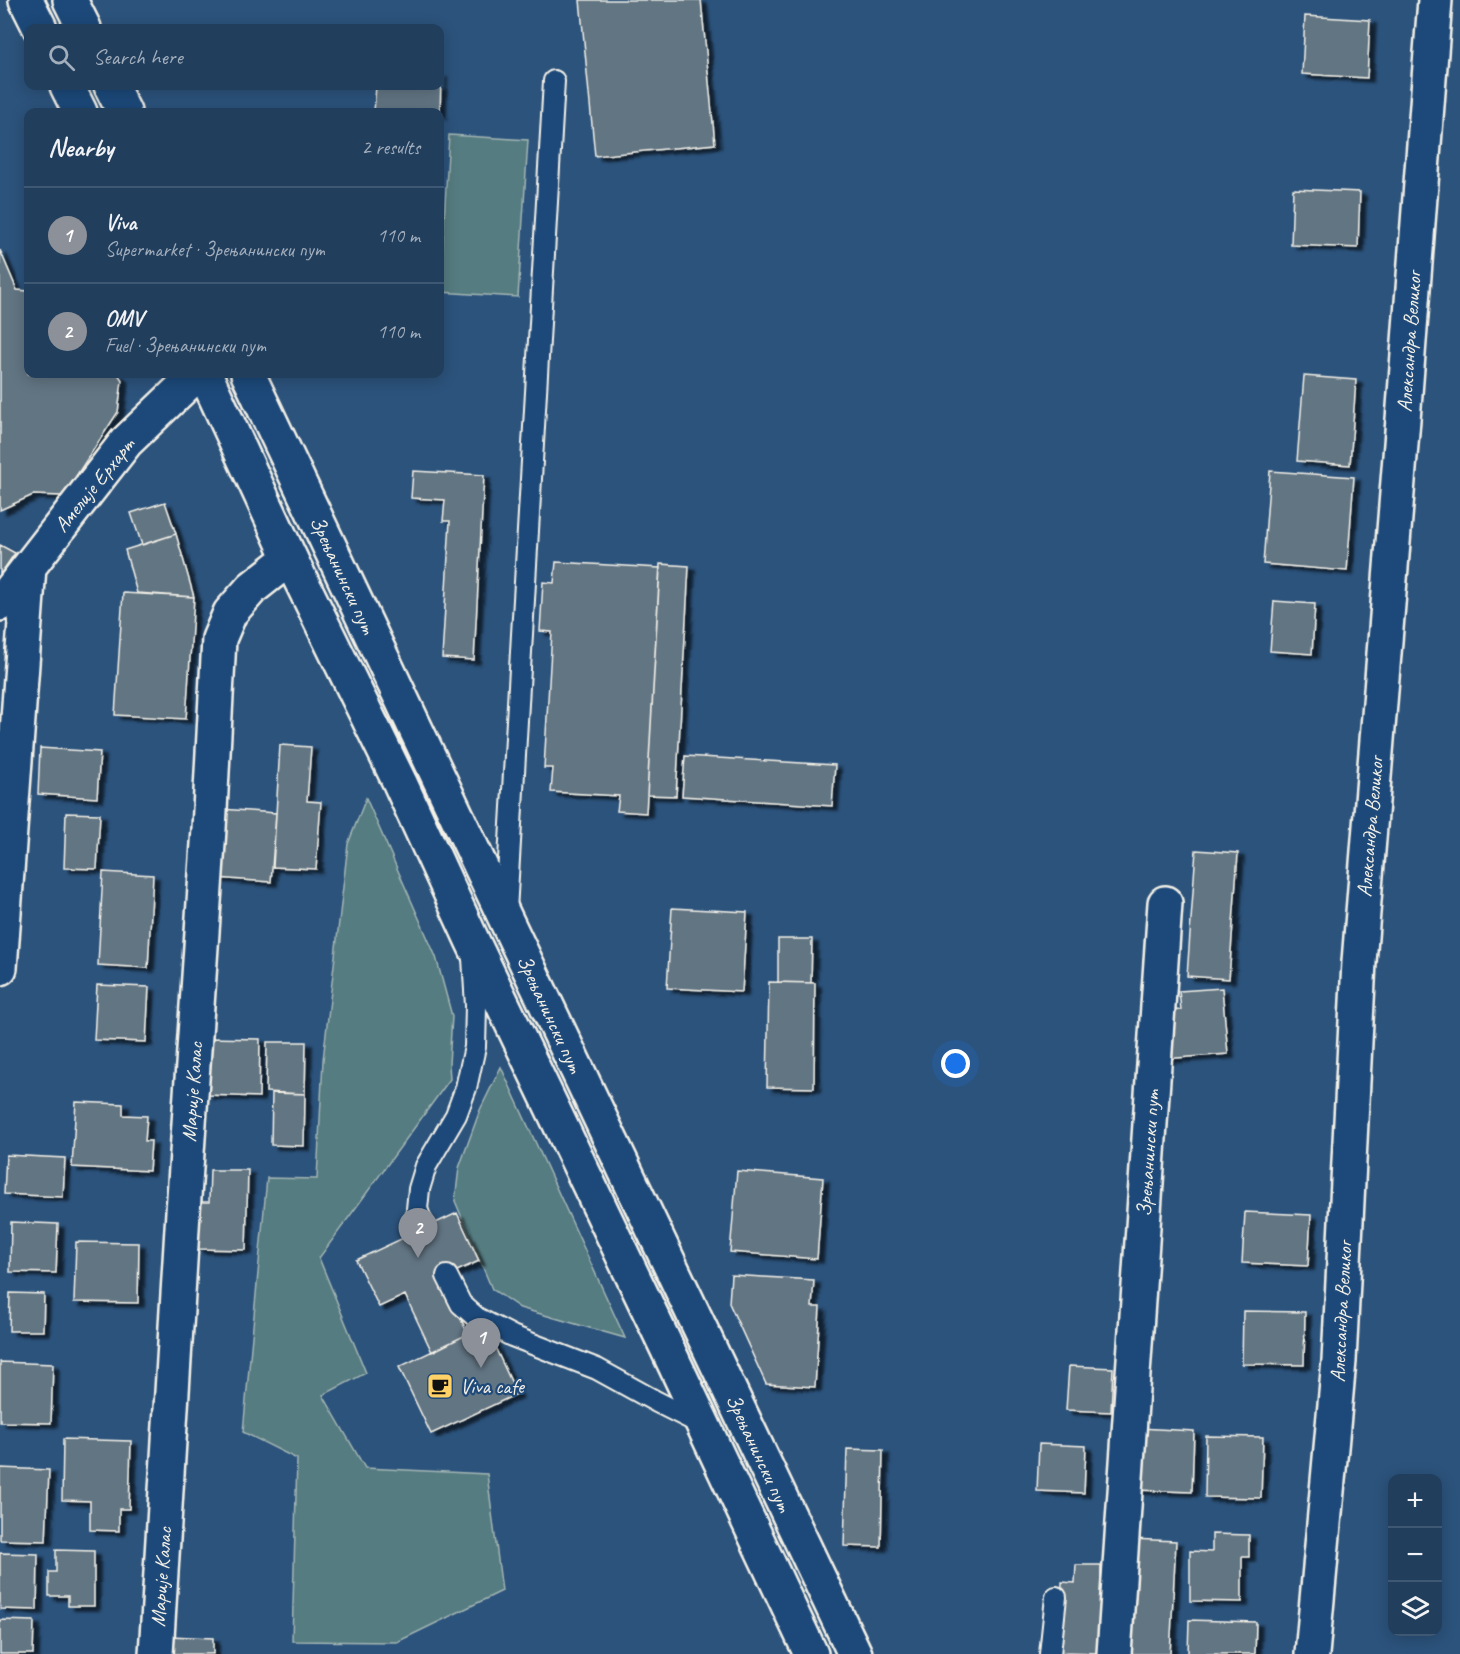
<!DOCTYPE html>
<html lang="en">
<head>
<meta charset="utf-8">
<style>
  body { margin:0; font-family:Caveat,sans-serif; background:#2d4966; color:#f1f3f6 }
  .controls { position:absolute; right:18px; bottom:18px; display:grid; overflow:hidden; border-radius:12px; box-shadow:0 3px 15px #0003 }
  .controls button { width:54px; height:54px; display:grid; place-items:center; padding:0; border:0; border-bottom:2px solid #3e5772; background:#213e5d; color:#f1f3f6; font:30px sans-serif }
  .you { position:absolute; left:956px; top:1064px; width:21px; height:21px; margin:-15px; border:4px solid #fff; border-radius:50%; background:#1a73e8; box-shadow:0 0 0 9px #1a73e833 }
  .badge { display:grid; place-items:center; width:39px; height:39px; border-radius:50%; background:#8c9099; color:#fff; font-size:20px; font-weight:700 }
  .pin { position:absolute; translate:-50% -50px; filter:drop-shadow(0 2px 3px #0008) }
  .pin::after { content:''; position:absolute; top:32px; width:21px; height:18px; background:inherit; clip-path:polygon(0 0,100% 0,50% 100%) }
  .list { margin:0; padding:0; list-style:none }
  h2 { display:flex; justify-content:space-between; align-items:center; height:78px; margin:0; padding:0 24px; font-size:26px }
  h2 small { font-size:20px; font-weight:400; color:#a2aebc }
  .list li { display:grid; grid-template-columns:39px 1fr auto; gap:18px; align-items:center; box-sizing:border-box; height:96px; padding:0 24px; border-top:2px solid #3e5772 }
  .list b { display:block; font-size:22px; white-space:nowrap }
  .list p { margin:0; font-size:20px; white-space:nowrap; color:#a2aebc }
  .list em { font-size:20px; font-style:normal; color:#a2aebc }
  .icon { flex:none; width:33px; height:33px; fill:none; stroke:currentColor; stroke-width:2; stroke-linecap:round; stroke-linejoin:round }
  .map { position:relative; flex:none; width:1460px; height:1654px; overflow:hidden }
  .search { position:absolute; background:#213e5d; box-shadow:0 3px 15px #0003; left:24px; top:24px; width:420px; height:66px; display:flex; align-items:center; gap:15px; box-sizing:border-box; padding:0 21px; border-radius:12px; color:#a2aebc; font-size:22px }
  .panel { position:absolute; background:#213e5d; box-shadow:0 3px 15px #0003; left:24px; top:108px; width:420px; height:270px; border-radius:12px }
  .map>svg:first-child { display:block }
</style>
</head>
<body>
<div class="map">
<svg width="1460" height="1654" viewBox="0 0 1460 1654">
  <defs>
    <filter id="shadow"><feDropShadow dx="6" dy="4" stdDeviation="1.5" flood-color="#0009"/></filter>
  </defs>
  <rect width="100%" height="100%" fill="#2c537c"/>
  <filter id="ink" filterUnits="userSpaceOnUse"><feTurbulence type="fractalNoise" baseFrequency=".0167" numOctaves="2"/><feDisplacementMap in="SourceGraphic" scale="12" xChannelSelector="R" yChannelSelector="G"/><feConvolveMatrix kernelMatrix="1 2 1 2 8 2 1 2 1" color-interpolation-filters="sRGB"/></filter>
  <g filter="url(#ink)">
    <path fill="#547b81" stroke="#a4b6b4" stroke-width="1.5" d="M449,135l79,5 -10,157 -78,-5z
      M366,798l70,159 16,59 -3,48 1,15 -131,179 47,115 -43,22 42,73 122,6 15,117 -105,51 -105,-1 5,-182 -54,-27 24,-254 50,1 6,-119 25,-216z
      M501,1067l124,271 -105,-30 -28,-19 -37,-88 4,-33 21,-58z"/>
    <path fill="#627583" stroke="#f4f1e8" stroke-width="1.5" filter="url(#shadow)" d="M580,0h121l14,144 -120,12z
      M1305,16l65,4 -3,58 -65,-4z
      M440,74h1l-1,43v-5h-66l2,-26h64z
      M1293,189l67,3 -2,56 -67,-3z
      M0,250l17,40 11,1v83h90l4,6 -4,32 -55,84 -30,-1 -33,15z
      M1304,376l52,4 -6,85 -53,-4z
      M413,471l71,4 -10,185 -32,-2 8,-137h-7l2,-21 -34,-2z
      M1270,471l84,6 -7,94 -84,-7z
      M165,502l11,32 -34,11 -11,-32z
      M176,534l18,63 -57,-4 -12,-43z
      M0,545l15,8 -15,22z
      M556,562l104,6 -14,245 -29,-2 2,-15 -68,-4 2,-24h-9l8,-136 -12,-1 3,-49 11,1z
      M660,564l29,2 -13,230 -29,-1z
      M123,593l71,4 -8,122 -71,-4z
      M1274,601l41,3 -3,50 -42,-3z
      M280,745l31,2 -4,54 14,1 -5,67 -43,-2z
      M40,748l60,4 -3,46 -59,-4z
      M685,756l150,9 -3,41 -150,-10z
      M221,809l55,4 -5,69 -55,-4z
      M66,813l34,1 -3,55 -33,-1z
      M1196,850l42,3 -9,126 -42,-3z
      M103,872l50,3 -5,93 -50,-3z
      M672,908l75,4 -5,80 -75,-4z
      M778,939h34l-1,44 -33,-1z
      M769,982l46,1 -1,105 -47,-1z
      M97,985l52,2 -3,55 -52,-2z
      M1222,988l6,66 -64,5 -4,-48 21,-1 -2,-19z
      M208,1038l52,1 -1,58 -52,-2z
      M267,1042h39l-1,52 -39,-2z
      M272,1093l33,1 -1,52 -33,-1z
      M76,1102l47,2v11l24,1 -2,25h6l-2,30 -77,-4z
      M6,1155l59,3 -2,39 -59,-3z
      M210,1170h38l-2,80 -49,-1 1,-47h11z
      M737,1171l86,7 -6,81 -87,-7z
      M1245,1212l66,3 -3,51 -66,-3z
      M457,1213l22,48 -38,17 27,56 -36,18 -27,-57 -26,12 -23,-47z
      M11,1222l47,2 -2,49 -46,-1z
      M76,1242l63,1 -1,60 -64,-1z
      M731,1275l83,5 -2,27h8l-5,80 -49,-3 -37,-81z
      M10,1293l34,1 -1,37h-34z
      M1243,1311l62,1 -1,53 -62,-1z
      M485,1326l32,68 -86,40 -32,-67z
      M0,1362l53,2 -2,59 -51,-1z
      M1069,1366l44,2 -2,44 -45,-2z
      M1139,1428l55,3 -2,61 -55,-2z
      M1206,1436l57,1 -2,61 -56,-1z
      M63,1439l68,2 -2,68h-10v22l-29,-1v-29l-28,-1z
      M1039,1444l47,2 -2,47 -47,-2z
      M847,1449l36,1 -2,97 -37,-1z
      M0,1468l49,2 -3,71 -46,-1z
      M1212,1534l37,1v22h-7v45l-52,-1v-50l22,1z
      M1131,1539l45,2 -6,113h-45z
      M56,1550l38,1v55h-26v-10h-19v-24h7z
      M0,1553l38,1 -1,56 -37,-1z
      M1076,1565h25l-1,88 -39,-1 1,-70 13,1z
      M0,1620l34,1 -1,33h-33z
      M1189,1620l67,2 -1,32h-67z
      M170,1636l43,2v16h-44z"/>
    <g fill="none" stroke-linecap="round" stroke-linejoin="round">
      <defs>
        <path id="lane" d="M506,911l48,-830
          M424,1228l-7,-19 2,-20 7,-23 30,-51 10,-27 9,-41 1,-41 -3,-48
          M447,1276l14,28 16,14 35,18 85,33 60,33 46,23
          M1050,1654l6,-57"/>
        <path id="street" d="M0,604l126,-162 71,-68
          M0,968l29,-401
          M156,1654l27,-442 26,-383 10,-190 11,-26 22,-25 38,-30
          M1114,1654l51,-751
          M1312,1654l27,-293 20,-399 45,-555 31,-407"/>
        <path id="secondary" d="M26,0l14,28
          M70,0l14,28
          M67,86l13,26
          M111,86l13,26
          M205,374l85,184 110,225 72,157 195,408 144,306
          M248,374l258,546 349,734"/>
      </defs>
      <use href="#lane" stroke="#f4f1e8" stroke-width="24"/>
      <use href="#street" stroke="#f4f1e8" stroke-width="38"/>
      <use href="#secondary" stroke="#f4f1e8" stroke-width="38"/>
      <use href="#lane" stroke="#1f4a7a" stroke-width="20"/>
      <use href="#street" stroke="#1f4a7a" stroke-width="33"/>
      <use href="#secondary" stroke="#1f4a7a" stroke-width="33"/>
    </g>
  </g>
  <defs>
    <symbol id="cafe-square" viewBox="-11 -11 22 22"><rect x="-9" y="-9" width="18" height="18" rx="4" fill="#ffd166" stroke="#1f4a7a"/><path d="M-5.5-4.5H6V0H3Q3 3.5 0 3.5H-2.5Q-5.5 3.5-5.5 0ZM3-3.2v2h1.7v-2ZM-6 4.5H4V6H-6Z" fill="#111"/></symbol>
  </defs>
  <g fill-rule="evenodd">
    <use href="#cafe-square" x="425" y="1371" width="30" height="30"/>
  </g>
  <g text-anchor="middle" stroke-width="4.5" stroke-linejoin="round" paint-order="stroke">
    <g font-size="21" fill="#f4f1e8" stroke="#1f4a7a">
      <text transform="translate(1409 342) rotate(-86)" y="7">Александра Великог</text>
      <text transform="translate(94 485) rotate(-51)" y="7">Амелије Ерхарт</text>
      <text transform="translate(343 575) rotate(65)" y="7">Зрењанински пут</text>
      <text transform="translate(1370 827) rotate(-85)" y="7">Александра Великог</text>
      <text transform="translate(550 1014) rotate(65)" y="7">Зрењанински пут</text>
      <text transform="translate(192 1092) rotate(-86)" y="7">Марије Калас</text>
      <text transform="translate(1148 1153) rotate(-86)" y="7">Зрењанински пут</text>
      <text transform="translate(1341 1312) rotate(-87)" y="7">Александра Великог</text>
      <text transform="translate(759 1453) rotate(65)" y="7">Зрењанински пут</text>
      <text transform="translate(161 1577) rotate(-86)" y="7">Марије Калас</text>
    </g>
    <g font-size="21" fill="#f4f1e8" stroke="#1f4a7a" text-anchor="start">
      <text x="460" y="1393">Viva cafe</text>
    </g>
  </g>
</svg>
<div class="controls">
<button>+</button>
<button>−</button>
<button><svg class="icon" aria-label="layers" viewBox="0 0 24 24"><path d="M12 4l9 5-9 5-9-5zM3 14l9 5 9-5"/></svg></button>
</div>
<div class="you"></div>
<div class="pin badge" style="left:481px;top:1368px">1</div>
<div class="pin badge" style="left:418px;top:1258px">2</div>
<div class="search"><svg class="icon" aria-label="search" viewBox="0 0 24 24"><circle cx="10" cy="10" r="6"/><path d="M15 15l6 6"/></svg>Search here</div>
<section class="panel">
<h2>Nearby<small>2 results</small></h2>
<ul class="list">
<li><span class="badge">1</span><div><b>Viva</b><p>Supermarket · Зрењанински пут</p></div><em>110 m</em></li>
<li><span class="badge">2</span><div><b>OMV</b><p>Fuel · Зрењанински пут</p></div><em>110 m</em></li>
</ul>
</section>
</div>
</body>
</html>
